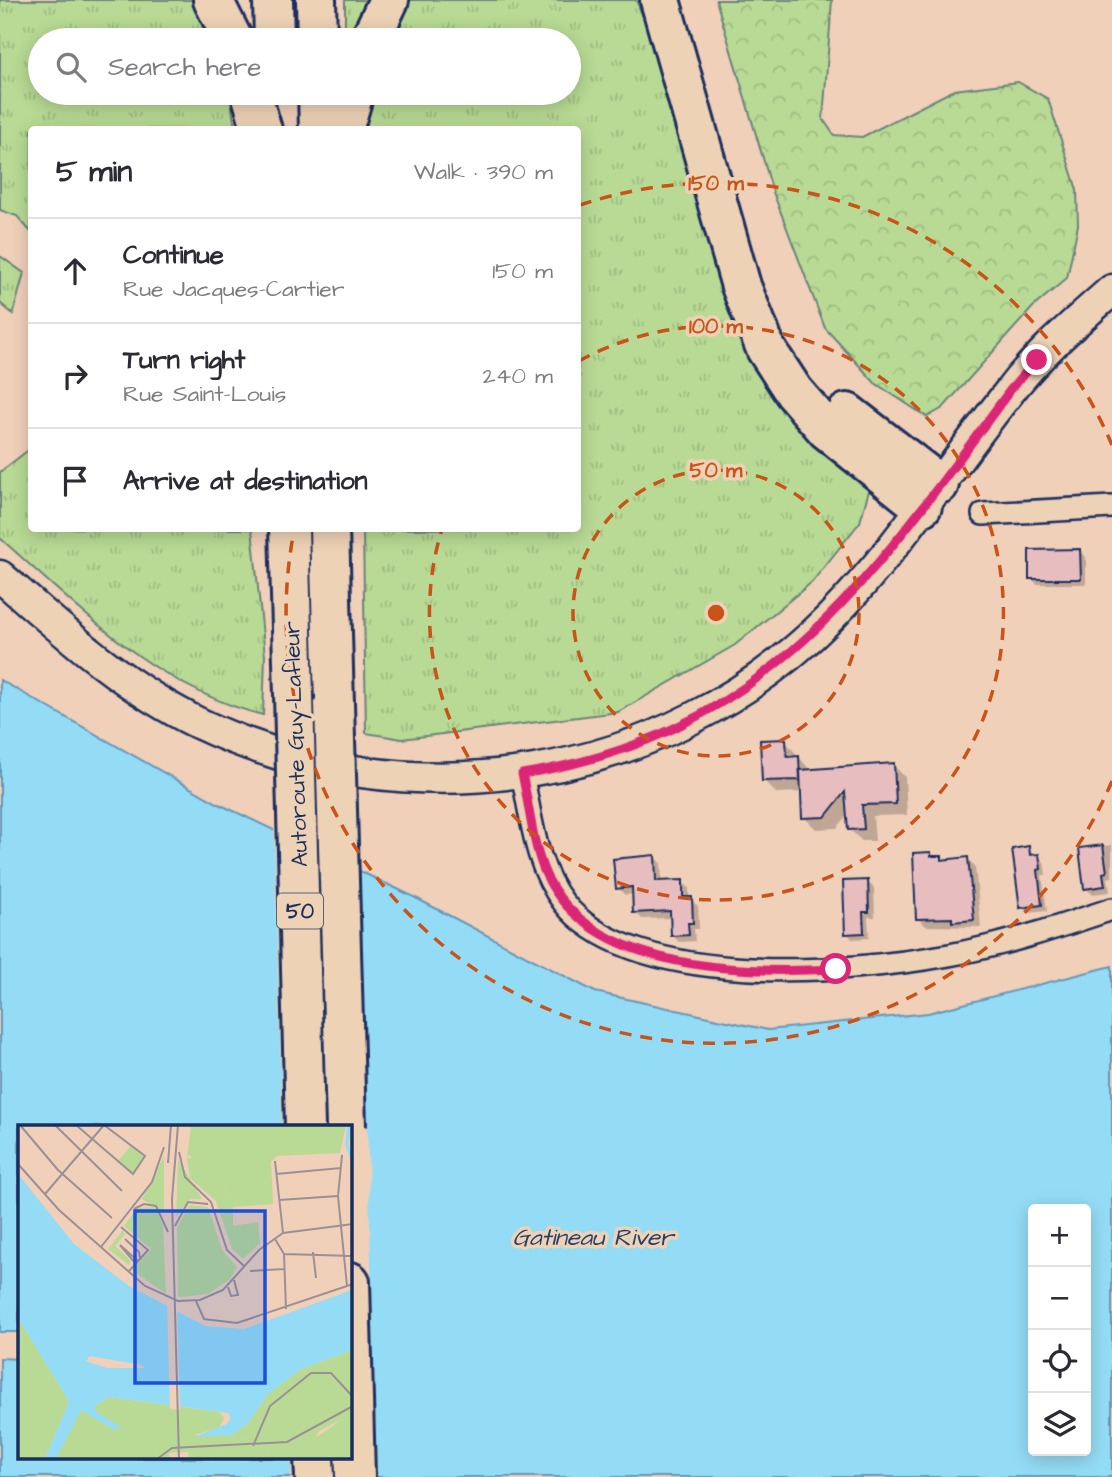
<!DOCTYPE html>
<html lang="en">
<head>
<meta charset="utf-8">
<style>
  body { margin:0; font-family:"Architects Daughter",sans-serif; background:#f7f7f7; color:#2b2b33 }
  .controls { position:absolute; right:21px; bottom:21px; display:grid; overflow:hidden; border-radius:7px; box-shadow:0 4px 18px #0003 }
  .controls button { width:63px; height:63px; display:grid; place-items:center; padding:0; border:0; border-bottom:2px solid #e1e1e2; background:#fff; color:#2b2b33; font:35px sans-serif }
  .stop { position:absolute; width:21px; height:21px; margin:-16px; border:5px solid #db2777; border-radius:50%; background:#fff }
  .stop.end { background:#db2777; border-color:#fff; box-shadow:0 2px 7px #0008 }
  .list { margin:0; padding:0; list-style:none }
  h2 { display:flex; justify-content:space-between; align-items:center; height:91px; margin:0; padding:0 28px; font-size:30px }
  h2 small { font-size:23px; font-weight:400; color:#7c7c81 }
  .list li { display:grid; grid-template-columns:46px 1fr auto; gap:21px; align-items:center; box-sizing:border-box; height:105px; padding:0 28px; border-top:2px solid #e1e1e2 }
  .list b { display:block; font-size:26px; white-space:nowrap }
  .list p { margin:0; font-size:23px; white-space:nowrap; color:#7c7c81 }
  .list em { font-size:23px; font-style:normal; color:#7c7c81 }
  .icon { flex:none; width:38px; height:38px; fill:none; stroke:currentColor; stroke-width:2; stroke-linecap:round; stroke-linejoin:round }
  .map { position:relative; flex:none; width:1112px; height:1477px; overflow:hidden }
  .search { position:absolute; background:#fff; box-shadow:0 4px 18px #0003; left:28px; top:28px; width:553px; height:77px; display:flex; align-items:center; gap:18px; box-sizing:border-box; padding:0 24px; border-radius:38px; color:#7c7c81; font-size:26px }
  .panel { position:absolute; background:#fff; box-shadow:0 4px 18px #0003; left:28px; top:126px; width:553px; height:406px; border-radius:7px }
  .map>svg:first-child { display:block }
</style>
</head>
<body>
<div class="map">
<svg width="1112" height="1477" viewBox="0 0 1112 1477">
  <defs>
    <pattern id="grass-tufts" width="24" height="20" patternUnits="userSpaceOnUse" patternTransform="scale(1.75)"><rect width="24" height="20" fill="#b8da94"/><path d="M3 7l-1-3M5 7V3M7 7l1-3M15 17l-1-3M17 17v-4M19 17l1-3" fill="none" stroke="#9ebb82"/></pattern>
    <pattern id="forest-crowns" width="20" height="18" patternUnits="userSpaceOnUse" patternTransform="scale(1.75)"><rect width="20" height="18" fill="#b8da94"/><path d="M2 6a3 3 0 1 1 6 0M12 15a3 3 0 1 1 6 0" fill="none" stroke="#9ebb82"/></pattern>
  </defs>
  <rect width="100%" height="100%" fill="#f0d0b9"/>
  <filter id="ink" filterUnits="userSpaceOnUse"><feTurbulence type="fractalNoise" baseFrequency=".0143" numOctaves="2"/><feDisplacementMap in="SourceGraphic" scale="14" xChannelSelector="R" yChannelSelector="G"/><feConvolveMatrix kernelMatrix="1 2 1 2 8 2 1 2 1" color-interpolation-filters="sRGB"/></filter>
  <g filter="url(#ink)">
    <path fill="url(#grass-tufts)" stroke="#6a8479" stroke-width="2" d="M0,0h194l25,40h-179v53h190l5,36 -203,1 -1,102 -14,-16 -17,-6z
      M345,0h24l-9,40h-15z
      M407,0h229l39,91 43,187 21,56 42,69 89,84 -10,35 -48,60 -77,63 -117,67 -216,27 -36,-6 -3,-204 215,-1v-398h-217l9,-37h199v-53h-182z
      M0,256l24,17 -11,41 -13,-11z
      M31,448l1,80 220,1 13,127 -2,59c-106,-26 -184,-107 -263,-177v-66z"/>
    <path fill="url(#forest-crowns)" stroke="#6a8479" stroke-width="2" d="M716,0h116l-9,119 11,16 28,2 92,-47 64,-8 30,17 29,91 1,35 -11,53 -34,29 -90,101 -16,9 -52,-34 -50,-55 -52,-136z"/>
    <path fill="#94dcf5" stroke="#6497b9" stroke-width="2" fill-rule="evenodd" d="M0,680l219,124 193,92 183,96 173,38 160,-17 184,-47v511h-1112v-119l19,1v99h331v-331h-331v205h-19zM1033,1209h53v242h-53z"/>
    <path fill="#f0d0b9" d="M274,826l86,41 17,610h-86v-19h59v-331h-68z"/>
    <path fill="#0003" d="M1080,551l6,6v27h-49l-6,-6z
      M785,741l26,30 82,-6 12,12 2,38 -34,1 2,25h-13l-13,-12 -1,-15 -11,14 -21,1 -12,-12 -1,-25 -27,1 -12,-12z
      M1112,845v32l-4,1 2,14 -18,2 -6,-6 -5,-38z
      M1028,848l6,8h4l6,6 2,13h-4l5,36 -19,2 -6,-6z
      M931,854l14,7 23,-2 7,8 6,60 -55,-1 -8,-7z
      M655,857l6,7 1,19 20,-1 7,6v11l9,7 1,23h-5l1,12 -16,1 -7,-7v-17l-30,1 -7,-7 -1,-18 -9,1 -7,-7z
      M868,882l6,6 1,29h-7l1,21 -17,1 -5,-6z"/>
    <path fill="#e8bdbf" stroke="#1b2f5e" stroke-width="2" d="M1080,549l1,30h-52v-29z
      M786,739l1,18 12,-1 1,24 -38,1 -2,-41z
      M894,763l2,41 -34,1 2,24 -16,1 -3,-38 -20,25 -23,1 -2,-48z
      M1103,845l4,27 -4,1 2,13 -21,3 -5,-41z
      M1029,846l1,9 9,-1 2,15 -3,1 4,35 -22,3 -8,-59z
      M931,852v4h11v4l26,-3 6,63 -22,2v-4l-36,1 -3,-66z
      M655,855l1,26 27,-1v17h9l1,26h-5l1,12 -18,1 -1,-25 -37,2 -1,-26 -16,2 -3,-30z
      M868,880l1,32h-6l1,21 -19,1 -2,-53z"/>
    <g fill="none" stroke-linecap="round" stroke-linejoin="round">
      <defs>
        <path id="street" d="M983,514l129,-7
          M522,774c10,45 13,92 42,129 70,88 286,70 385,52 55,-10 110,-28 163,-46"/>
        <path id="secondary" d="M0,576c63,55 122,110 198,147 211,100 467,62 633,-106 67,-68 119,-151 179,-226 29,-38 66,-69 102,-101"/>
        <path id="highway" d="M213,0l20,40
          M273,0l1,40
          M316,0l1,40
          M660,0l81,286 25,63 28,43 33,38 95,76
          M370,40l19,-40
          M251,93l11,37
          M318,93l1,37
          M343,130l11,-37
          M847,413l92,71
          M289,528l5,167
          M329,528l5,176
          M350,1282l5,195
          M314,1458l1,19"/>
      </defs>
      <use href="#street" stroke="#1b2f5e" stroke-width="26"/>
      <use href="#secondary" stroke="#1b2f5e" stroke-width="35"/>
      <use href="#highway" stroke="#1b2f5e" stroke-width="44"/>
      <use href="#street" stroke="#eed2b5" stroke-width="21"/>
      <use href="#secondary" stroke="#eed2b5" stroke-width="30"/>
      <use href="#highway" stroke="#eed2b5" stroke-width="38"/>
      <defs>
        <path id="highway-bridge" d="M294,695l11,432
          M334,704l12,423"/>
      </defs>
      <use href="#highway-bridge" stroke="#1b2f5e" stroke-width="44" stroke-linecap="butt"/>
      <use href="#highway-bridge" stroke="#eed2b5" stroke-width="38"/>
    </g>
  </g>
  <g fill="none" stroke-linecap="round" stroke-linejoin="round" filter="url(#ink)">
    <path stroke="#db2777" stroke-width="9" d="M836,969c-91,5 -242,3 -289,-92 -15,-31 -17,-70 -25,-103 248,-39 351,-199 489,-385l26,-29"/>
  </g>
  <g fill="none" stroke="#c95318" stroke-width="3.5" stroke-dasharray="12 9">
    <circle cx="716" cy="613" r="143"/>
    <path d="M579 361A287 287 0 1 1 442 529"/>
    <path d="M1112 781A430 430 0 0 1 294 531M580 205A430 430 0 0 1 1112 445"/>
  </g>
  <g text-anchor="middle" stroke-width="7" stroke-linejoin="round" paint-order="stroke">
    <rect fill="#eed2b5" stroke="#5a6078" stroke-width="2" x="277" y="893.5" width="46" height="35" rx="5"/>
    <g font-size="21" font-weight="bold" fill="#1b2f5e">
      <text x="300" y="918">50</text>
    </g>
    <g font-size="23" fill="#1b2f5e" stroke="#eed2b5">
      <text transform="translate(295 744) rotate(-92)" y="8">Autoroute Guy-Lafleur</text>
    </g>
    <g font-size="24" font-style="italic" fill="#27406d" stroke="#eed2b5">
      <text x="593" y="1245">Gatineau River</text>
    </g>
  </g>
  <g transform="translate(18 1125)">
    <rect width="334" height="334" fill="#f0d0b9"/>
    <path d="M173,0l23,2 132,-2 -6,28 -63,3 -6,6 2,42 -40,3 -11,-27h-12l-10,-16 -11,-9 -2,4zM113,21l13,11 -11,16 -16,-11zM146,31v56h-1l-21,-13zM160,34l24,40h-12l-14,18zM171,80l19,2 14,43 15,17 -7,12 -22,15 -26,3 -4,-1 -1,-68zM137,82l8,17 3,70 -34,-24 19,-21 -27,-23 13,-18zM105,105l2,4 -10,12 16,15 -2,4 -21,-16z" fill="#b8da94"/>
    <path d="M180,29l12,26h12l11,27v19l25,-4 2,21 -17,16 -11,-10 -16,-48 -26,-23 -3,-19zM0,193l51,83 -24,58h-27zM326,293l8,8v33h-26l-12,-13v-7zM226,313l24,13 3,8h-64z" fill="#b8da94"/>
    <path d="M334,225v76l-8,-8 -26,14 -4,14 12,13h-55l-3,-8 -24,-13 -37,21h-18l-1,-7 -19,1v6h-114l26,-49 38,19 -24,-18v-5l14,-9 110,15 5,6 -5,10 -25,7h38l16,-12 20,-29 33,-25z" fill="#b8da94"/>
    <path d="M0,49l56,70 55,42 76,40 39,3 108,-39v60l-51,19 -33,25 -20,29 -16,12 -38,2 33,-13 4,-6 -3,-5 -119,-16 -14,9v5l27,17 -9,1 -32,-19 -25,49h-11l24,-58 -51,-83zM72,231l51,9 4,3h-38l-21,-7z" fill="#94dcf5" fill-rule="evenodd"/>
    <path d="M149,179l10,4 3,102 -10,-1z" fill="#f0d0b9"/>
    <path fill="none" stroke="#94dcf5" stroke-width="3.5" d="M331,0l-2,20 6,16"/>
    <path fill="none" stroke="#9b9095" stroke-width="2" d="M2,0l38,45 54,48M37,0l67,66M58,0l57,49 12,-18 -41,-31M160,0l-6,74 7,260M161,27l6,25 26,25 16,48 18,17M324,30l-4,41 9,90M257,36l8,72M150,38l3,-38M0,39l41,46 86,76 33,15 22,-1 23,-10 36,-40 24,-17 70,-9M258,49l65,-6M27,69l59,-69M261,75l59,-4M116,84l10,-5 12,2 12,26M157,101l13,-24 20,2M103,102l27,23 -19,21M107,114l14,13 1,6M257,114l9,15 2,55M83,122l51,-65 12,-35M295,127l3,26M266,129l69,2M117,138l-15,-18 18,16M232,146l34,-2M210,162l3,9 7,-1 -4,-15M178,176l8,18 33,4 116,-39M235,321l17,-40 41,-33h20l22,24M139,334l15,-11 115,-6 66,-36"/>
    <path fill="#1d4ed8" fill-opacity="0.15" stroke="#1d4ed8" stroke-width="3.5" d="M117,86h130v172h-130z"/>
    <rect width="334" height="334" fill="none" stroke="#1b2f5e" stroke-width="3.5"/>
  </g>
  <circle cx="716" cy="613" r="10" fill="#c95318" stroke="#eed2b5" stroke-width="3.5"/>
  <g font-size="21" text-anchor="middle" font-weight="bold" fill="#c95318" stroke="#eed2b5" stroke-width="7" stroke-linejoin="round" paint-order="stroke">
    <text x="716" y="190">150 m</text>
    <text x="716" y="333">100 m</text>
    <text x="716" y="477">50 m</text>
  </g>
</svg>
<div class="controls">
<button>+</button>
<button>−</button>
<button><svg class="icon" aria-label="locate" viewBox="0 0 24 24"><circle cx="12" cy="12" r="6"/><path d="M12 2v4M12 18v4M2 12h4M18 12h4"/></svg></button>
<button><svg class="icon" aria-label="layers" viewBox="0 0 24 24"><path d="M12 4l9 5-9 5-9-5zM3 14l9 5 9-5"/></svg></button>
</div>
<div class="stop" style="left:836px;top:969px"></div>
<div class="stop end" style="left:1037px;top:360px"></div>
<div class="search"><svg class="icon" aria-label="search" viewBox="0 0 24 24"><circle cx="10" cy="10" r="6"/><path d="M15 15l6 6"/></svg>Search here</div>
<section class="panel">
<h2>5 min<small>Walk · 390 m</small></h2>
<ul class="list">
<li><svg class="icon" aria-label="ahead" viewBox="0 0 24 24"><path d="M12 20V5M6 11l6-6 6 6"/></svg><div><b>Continue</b><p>Rue Jacques-Cartier</p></div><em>150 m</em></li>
<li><svg class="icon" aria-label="right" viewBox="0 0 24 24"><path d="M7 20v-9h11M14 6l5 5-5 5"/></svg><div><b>Turn right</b><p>Rue Saint-Louis</p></div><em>240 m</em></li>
<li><svg class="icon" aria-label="arrive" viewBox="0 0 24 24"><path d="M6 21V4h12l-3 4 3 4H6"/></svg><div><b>Arrive at destination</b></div></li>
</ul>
</section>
</div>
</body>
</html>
